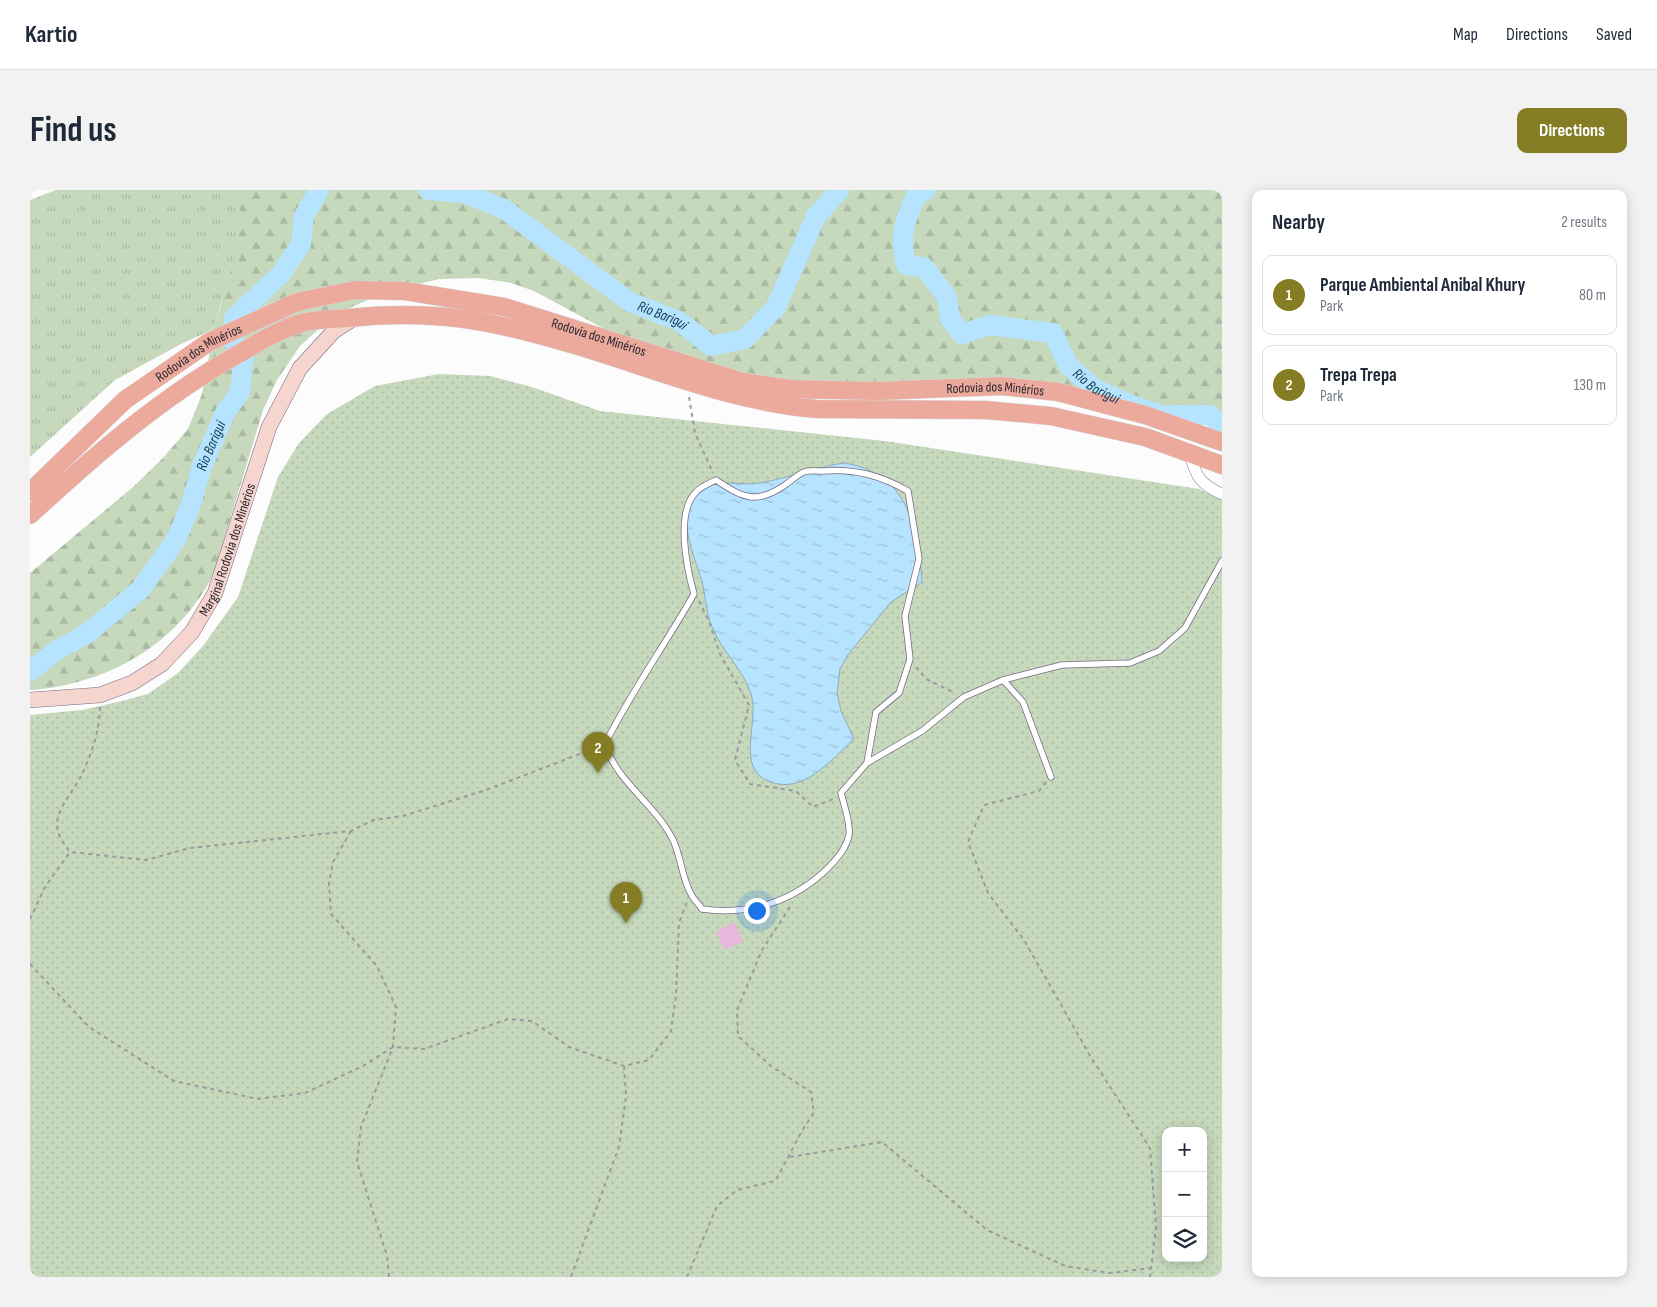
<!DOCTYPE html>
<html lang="en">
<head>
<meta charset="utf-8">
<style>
  body { margin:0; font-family:"Sofia Sans Condensed",sans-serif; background:#f2f2f3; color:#1f2937 }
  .controls { position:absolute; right:15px; bottom:15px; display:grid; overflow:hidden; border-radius:10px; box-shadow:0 2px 12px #0003 }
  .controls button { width:45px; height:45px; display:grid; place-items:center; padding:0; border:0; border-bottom:1px solid #e0e1e3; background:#fff; color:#1f2937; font:25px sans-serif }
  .you { position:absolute; left:726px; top:720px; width:18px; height:18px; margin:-12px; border:4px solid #fff; border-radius:50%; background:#1a73e8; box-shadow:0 0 0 8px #1a73e833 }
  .badge { display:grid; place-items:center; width:32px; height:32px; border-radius:50%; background:#857d23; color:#fff; font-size:16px; font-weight:700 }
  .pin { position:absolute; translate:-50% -41px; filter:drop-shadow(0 1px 2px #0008) }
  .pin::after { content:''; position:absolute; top:26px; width:18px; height:15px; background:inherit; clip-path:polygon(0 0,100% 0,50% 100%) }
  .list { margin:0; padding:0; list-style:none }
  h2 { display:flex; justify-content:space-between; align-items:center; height:65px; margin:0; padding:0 20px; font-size:21px }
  h2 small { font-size:16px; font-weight:400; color:#747a83 }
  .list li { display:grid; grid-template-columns:32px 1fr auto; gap:15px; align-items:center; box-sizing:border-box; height:80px; margin:0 10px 10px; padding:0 10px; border:1px solid #e0e1e3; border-radius:10px }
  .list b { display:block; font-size:19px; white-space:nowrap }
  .list p { margin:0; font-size:16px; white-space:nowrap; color:#747a83 }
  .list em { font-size:16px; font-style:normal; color:#747a83 }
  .icon { flex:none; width:28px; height:28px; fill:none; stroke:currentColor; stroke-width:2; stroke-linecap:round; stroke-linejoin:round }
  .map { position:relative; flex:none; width:1192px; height:1087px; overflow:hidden; border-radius:10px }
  header { display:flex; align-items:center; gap:30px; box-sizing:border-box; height:70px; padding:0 25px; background:#fff; border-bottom:1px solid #e0e1e3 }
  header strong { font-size:24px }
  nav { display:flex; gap:28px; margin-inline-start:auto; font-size:18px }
  .intro { display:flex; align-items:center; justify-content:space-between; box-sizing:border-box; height:120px; padding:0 30px }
  h1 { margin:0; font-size:35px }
  .button { padding:12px 22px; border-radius:10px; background:#857d23; color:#fff; font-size:18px; font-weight:700 }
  main { display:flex; gap:30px; padding:0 30px }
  aside { flex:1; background:#fff; border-radius:10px; box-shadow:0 2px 12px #0003 }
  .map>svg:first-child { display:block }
</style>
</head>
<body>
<header>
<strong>Kartio</strong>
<nav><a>Map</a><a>Directions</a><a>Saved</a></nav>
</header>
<div class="intro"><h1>Find us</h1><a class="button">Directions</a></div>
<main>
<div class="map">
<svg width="1192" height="1087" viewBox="0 0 1192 1087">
  <defs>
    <pattern id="grass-tufts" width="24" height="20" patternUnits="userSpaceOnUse" patternTransform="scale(1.25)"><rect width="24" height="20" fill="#c6d9bc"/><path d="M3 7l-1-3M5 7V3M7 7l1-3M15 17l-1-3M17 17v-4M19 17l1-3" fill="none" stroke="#aabaa2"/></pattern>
    <pattern id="forest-firs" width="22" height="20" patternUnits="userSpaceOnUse" patternTransform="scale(1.25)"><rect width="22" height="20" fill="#c6d9bc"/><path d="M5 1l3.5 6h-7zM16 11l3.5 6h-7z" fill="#aabaa2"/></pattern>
    <pattern id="park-dots" width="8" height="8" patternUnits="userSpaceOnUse" patternTransform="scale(1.25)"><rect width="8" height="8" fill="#c6d9bc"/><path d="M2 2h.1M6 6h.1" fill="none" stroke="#aabaa2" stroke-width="1.8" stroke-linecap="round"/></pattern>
    <pattern id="water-ripples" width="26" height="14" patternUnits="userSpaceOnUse" patternTransform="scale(1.25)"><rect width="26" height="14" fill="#b6e3fd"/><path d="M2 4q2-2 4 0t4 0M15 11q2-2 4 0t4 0" fill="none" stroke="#9dc3d9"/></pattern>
  </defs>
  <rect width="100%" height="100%" fill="#fcfcfc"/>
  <path fill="url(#grass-tufts)" d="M26,0h191l3,57 -29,56 -7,26 -33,15 -66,36 -85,77v-257z"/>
  <path fill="url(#forest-firs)" d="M211,0h981v236l-150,-34 -251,-8 -110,-11 -84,-32 -93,-50 -23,-8 -32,-5 -40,1 -52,13 -40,17 -16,9 -31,28 -23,34 -14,30 -49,163c-35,71 -107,112 -184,117v-117l103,-86 29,-28 26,-30 14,-35 12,-65 24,-82z"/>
  <path fill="url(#park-dots)" fill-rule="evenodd" d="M409,184l51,2 42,11 68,24 285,30 314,48 23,11v777h-1192v-562l52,-5 36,-8 30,-8 30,-21 25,-27 35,-49 40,-120 21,-34 28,-29 48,-28zM1136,941h37v127h-37z"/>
  <path fill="url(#water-ripples)" stroke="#8dabc0" d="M814,273c64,10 74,64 78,119l-31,20 -44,54 -7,13 -3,24 4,18 13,28c-23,21 -51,57 -86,42 -33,-14 -8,-60 -17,-87 -7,-23 -28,-42 -38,-65 -7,-14 -7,-32 -11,-47 -8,-29 -35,-83 9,-97 16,-5 33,1 49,-2 29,-5 56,-16 84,-20z"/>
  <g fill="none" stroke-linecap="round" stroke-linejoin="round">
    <g stroke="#b6e3fd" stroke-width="20">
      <path id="s1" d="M398,0l36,3 40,16 126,93 49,19 32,25 34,-7 31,-32 40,-91 24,-26"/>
      <path id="s2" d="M896,0l-10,5c-12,29 -17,38 -10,70l18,2 23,30 3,22 12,15 28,-9 63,8 15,32 26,23 32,15 35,12h49l12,11"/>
      <path id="s3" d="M0,481l26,-20 32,-18 53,-44 36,-51 14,-34 11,-38 23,-53 15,-21 4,-36 -10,-14v-24l46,-43 21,-31 3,-28 15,-26"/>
    </g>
  </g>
  <path fill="#e7b7dc" d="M704,732l9,19 -18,9 -9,-18z"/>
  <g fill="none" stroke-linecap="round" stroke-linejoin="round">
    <defs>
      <path id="service" d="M973,490l20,22 28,75
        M837,573l9,-51 23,-19 11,-34 -5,-43 14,-57 -11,-68c-27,-15 -53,-23 -84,-20 -6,0 -14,-1 -20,1 -6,2 -13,9 -19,13 -29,20 -42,13 -69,-5 -6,3 -16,7 -20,12 -21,21 -9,77 -2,102 -29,51 -63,98 -89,150 12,39 52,61 69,98 7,16 8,36 17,52 2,5 8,10 11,15 48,7 93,-8 127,-42 9,-10 17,-18 20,-32 2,-11 -5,-30 -8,-42l26,-30 55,-32 42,-34 39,-17 59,-15 68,-2 29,-12 26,-23 37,-67"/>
      <path id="minor" d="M1160,264c6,23 10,30 32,40"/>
      <g id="secondary">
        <path id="s4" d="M0,510l70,-5 32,-12 30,-19 30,-32 23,-39 54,-166 31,-59 34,-37 22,-14"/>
      </g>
      <g id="primary">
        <path id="s5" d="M0,302l95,-92 84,-58 88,-40 58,-12 50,1 99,16 239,75 48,7 87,2 124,-5 56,6 87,23 77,27"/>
        <path d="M0,325c64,-59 129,-116 205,-159 22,-13 45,-27 70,-34 14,-3 30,-3 43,-4 84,-9 143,2 223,26 82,24 160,58 246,65l169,1 65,6 94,21 77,28"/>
      </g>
    </defs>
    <use href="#service" stroke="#766983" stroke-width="7"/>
    <use href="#minor" stroke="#766983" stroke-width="12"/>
    <use href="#secondary" stroke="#766983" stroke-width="16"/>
    <use href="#primary" stroke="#d9d8da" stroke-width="19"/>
    <path stroke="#9c9a9f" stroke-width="2" stroke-dasharray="4 4" stroke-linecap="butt" d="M659,207l6,36 18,40
      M669,411l11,23 10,30 29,51 -14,55 15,24 46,7 17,16 20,-8
      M886,477l10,12 29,14
      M70,517c0,24 -10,51 -20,71 -8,15 -22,29 -23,46 0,11 7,20 13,28l76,8 44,-12 161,-17 22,-11 30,-4 83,-26 112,-43
      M1016,592l-7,9 -55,14 -16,37 20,51 36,47 68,119 58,89 6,79 -6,50
      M321,641l-18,31 -4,21 2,31 46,52 19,41 -3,40 -32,80 -4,35 30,94 2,21
      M0,729l15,-32 25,-35
      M0,774l59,63 85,54 84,18 47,-6 58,-27 30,-19 31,2 84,-30 24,2 37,26 55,19 25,-6 22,-29 5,-36 3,-72 8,-21
      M760,967l92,-15 105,88 78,36 44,7 44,-5
      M541,1087l48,-130 7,-51 -2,-30
      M657,1087l30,-71 20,-16 38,-9c14,-23 23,-47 39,-68l-3,-21 -40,-26 -33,-30 -1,-26 25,-60 30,-46"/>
    <use href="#service" stroke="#fff" stroke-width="5.5"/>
    <use href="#minor" stroke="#fff" stroke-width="11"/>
    <use href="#secondary" stroke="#f5d5ce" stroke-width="15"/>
    <use href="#primary" stroke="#ebaa9c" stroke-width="18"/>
  </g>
  <g text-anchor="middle" stroke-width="5" stroke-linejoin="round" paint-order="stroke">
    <g font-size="14" fill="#2d2733" stroke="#fcfcfc">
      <text dy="5" stroke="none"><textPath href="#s5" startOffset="640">Rodovia dos Minérios</textPath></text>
      <text dy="5" stroke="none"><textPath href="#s5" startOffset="220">Rodovia dos Minérios</textPath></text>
      <text dy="5" stroke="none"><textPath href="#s5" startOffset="1044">Rodovia dos Minérios</textPath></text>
      <text dy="5" stroke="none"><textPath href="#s4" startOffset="274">Marginal Rodovia dos Minérios</textPath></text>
    </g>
    <g font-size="15" font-style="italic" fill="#103e54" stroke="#fcfcfc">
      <text dy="5" stroke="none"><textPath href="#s1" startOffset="271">Rio Barigui</textPath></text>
      <text dy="5" stroke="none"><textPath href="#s2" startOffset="345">Rio Barigui</textPath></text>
      <text dy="5" stroke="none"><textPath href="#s3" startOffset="299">Rio Barigui</textPath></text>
    </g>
  </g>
</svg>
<div class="controls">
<button>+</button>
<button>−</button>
<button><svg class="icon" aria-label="layers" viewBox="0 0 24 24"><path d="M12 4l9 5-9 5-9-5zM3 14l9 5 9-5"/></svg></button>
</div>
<div class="you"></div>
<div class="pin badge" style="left:596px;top:733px">1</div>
<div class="pin badge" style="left:568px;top:583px">2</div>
</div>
<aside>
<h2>Nearby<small>2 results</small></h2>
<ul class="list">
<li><span class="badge">1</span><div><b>Parque Ambiental Anibal Khury</b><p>Park</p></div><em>80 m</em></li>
<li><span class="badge">2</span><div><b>Trepa Trepa</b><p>Park</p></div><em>130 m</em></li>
</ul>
</aside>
</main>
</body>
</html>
